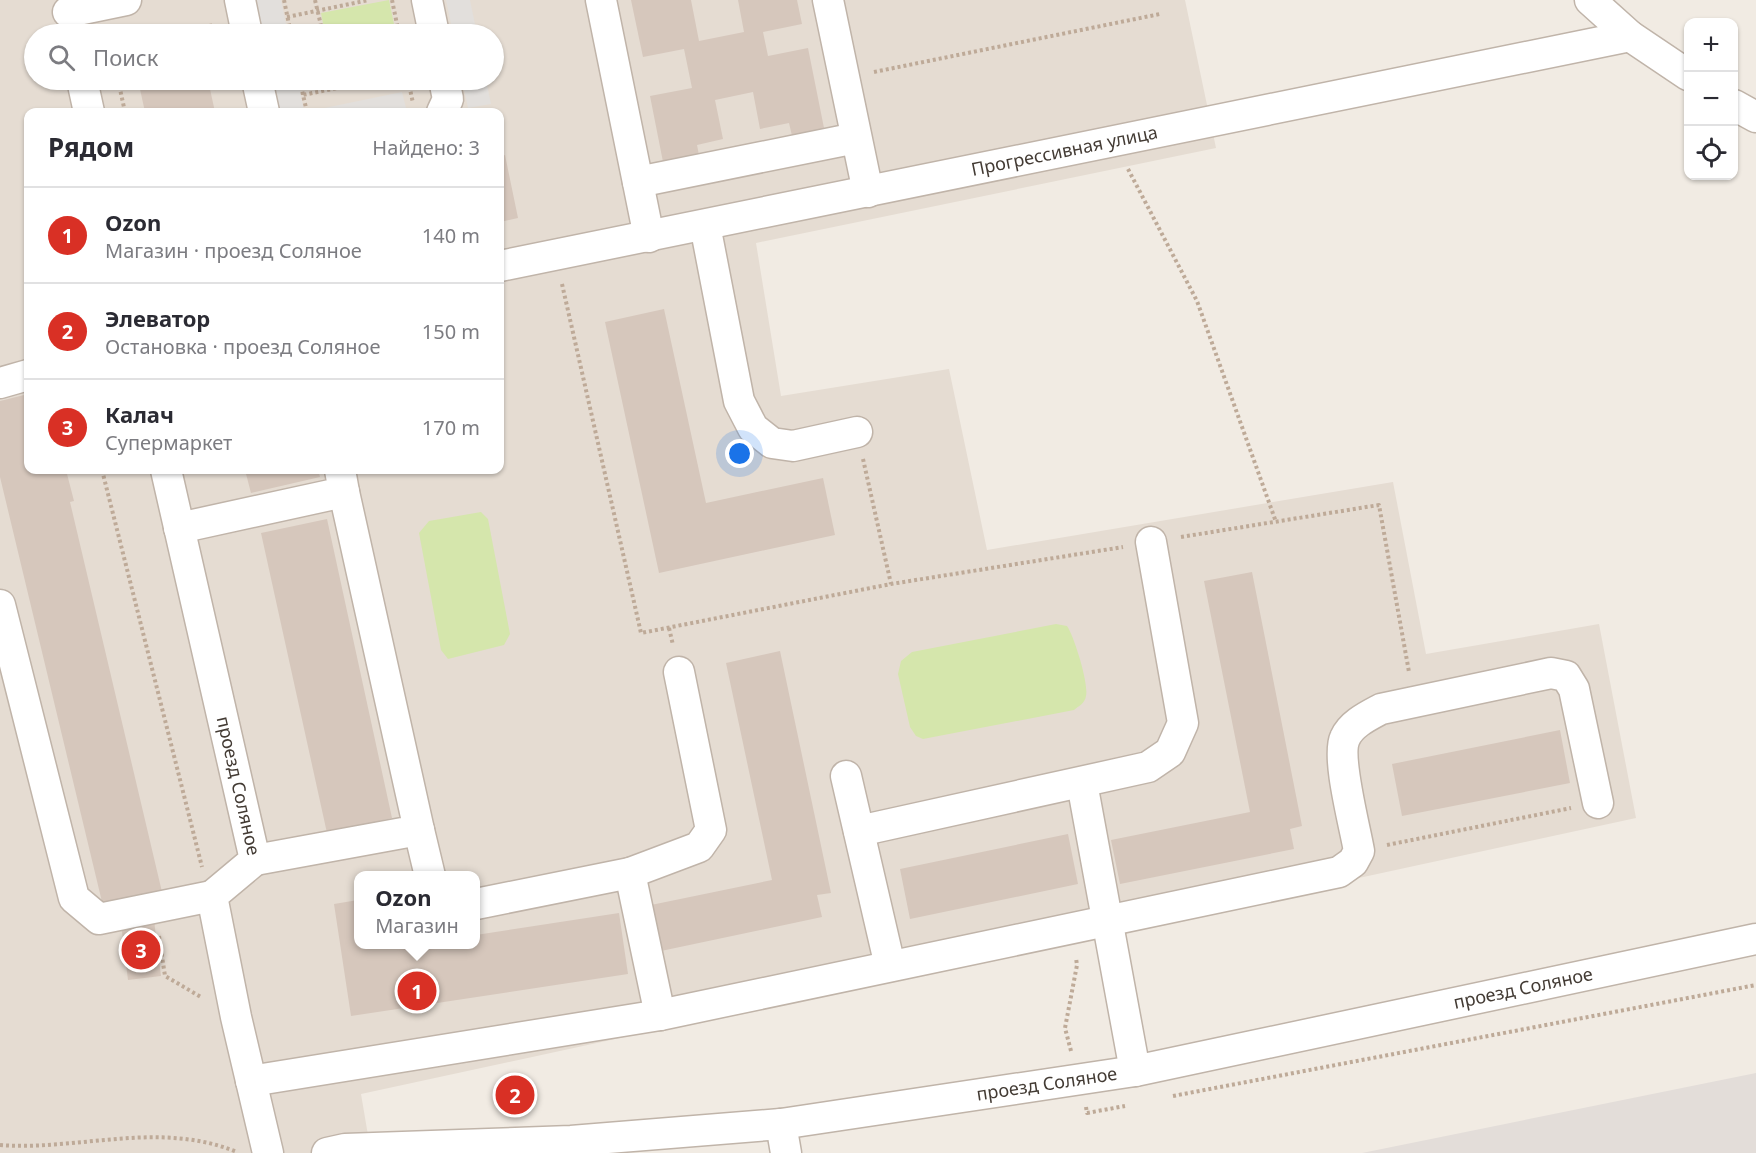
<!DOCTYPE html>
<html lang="ru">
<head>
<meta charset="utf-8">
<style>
  body { margin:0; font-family:"Noto Sans",sans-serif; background:#f7f7f7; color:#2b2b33 }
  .controls { position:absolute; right:18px; top:18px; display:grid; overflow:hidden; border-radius:12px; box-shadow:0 2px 4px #0004 }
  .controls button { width:54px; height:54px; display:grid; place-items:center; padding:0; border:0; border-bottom:2px solid #e1e1e2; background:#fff; color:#2b2b33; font:30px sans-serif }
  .you { position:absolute; left:740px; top:454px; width:21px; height:21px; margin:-15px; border:4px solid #fff; border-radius:50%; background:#1a73e8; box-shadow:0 0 0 9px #1a73e833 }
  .badge { display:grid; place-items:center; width:39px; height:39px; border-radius:50%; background:#d93025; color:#fff; font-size:20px; font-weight:700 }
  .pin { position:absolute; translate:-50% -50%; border:3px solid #fff; box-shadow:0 2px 6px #0006 }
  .popup { position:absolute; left:354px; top:871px; width:126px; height:78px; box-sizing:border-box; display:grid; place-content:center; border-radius:12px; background:#fff; filter:drop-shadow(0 2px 4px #0005); font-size:20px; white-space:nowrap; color:#7c7c81 }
  .popup b { font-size:22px; color:#2b2b33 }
  .popup::after { content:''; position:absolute; left:50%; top:100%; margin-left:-12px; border:12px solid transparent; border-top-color:#fff }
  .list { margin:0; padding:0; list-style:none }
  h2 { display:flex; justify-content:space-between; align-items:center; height:78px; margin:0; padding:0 24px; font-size:26px }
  h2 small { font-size:20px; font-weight:400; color:#7c7c81 }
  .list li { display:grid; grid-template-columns:39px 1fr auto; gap:18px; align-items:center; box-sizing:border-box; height:96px; padding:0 24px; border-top:2px solid #e1e1e2 }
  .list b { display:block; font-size:22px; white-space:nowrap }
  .list p { margin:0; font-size:20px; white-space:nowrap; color:#7c7c81 }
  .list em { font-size:20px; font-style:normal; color:#7c7c81 }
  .icon { flex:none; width:33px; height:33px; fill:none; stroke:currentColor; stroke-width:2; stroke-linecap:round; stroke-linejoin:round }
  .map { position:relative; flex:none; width:1756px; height:1153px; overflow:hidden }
  .search { position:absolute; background:#fff; box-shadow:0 2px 4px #0004; left:24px; top:24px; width:480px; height:66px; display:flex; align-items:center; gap:15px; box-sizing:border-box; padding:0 21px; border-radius:33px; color:#7c7c81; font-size:22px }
  .panel { position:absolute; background:#fff; box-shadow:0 2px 4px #0004; left:24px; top:108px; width:480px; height:366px; border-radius:12px }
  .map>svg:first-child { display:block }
</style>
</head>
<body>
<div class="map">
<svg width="1756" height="1153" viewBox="0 0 1756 1153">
  <rect width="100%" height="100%" fill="#f1ebe3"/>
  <path fill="#e5dcd2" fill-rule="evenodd" d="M0,0h1185l31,148 -460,95 25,153 168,-27 38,181 406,-68 33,172 173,-30 37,194 -1275,276 10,59h-371zM34,34h460v46h-460zM28,112h472v358h-472zM358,876h118v68h-118z"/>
  <path fill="#e3ddd9" d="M1756,1073v80h-394z"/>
  <path fill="#d5e6ac" d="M389,0l7,34h-71l-4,-21z
    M481,512l7,7 22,115 -6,11 -56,14 -7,-9 -22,-117 10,-12z
    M1056,624l11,2c7,10 22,58 19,70 -1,7 -7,10 -12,14l-151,29 -7,-3 -6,-9 -12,-53 3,-13 11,-9z"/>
  <path fill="#e2dfdc" d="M256,0h25l7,34h-25z
    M446,0h24l7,34h-24z
    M272,80h26l6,31 -25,1z
    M462,80h24l5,24 -23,4z
    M402,92l5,20h-96l-1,-1z"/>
  <path fill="#d6c7bc" d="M631,0h60l8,41 45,-9 -6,-32h59l5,24 -39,8 5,24 40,-8 17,85 -32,7 -4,-17 -29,6 -7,-37 -38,8 8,39 -26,6 3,15 -36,7 -14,-71 42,-8 -8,-39 -41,8z
    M138,80h70l7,32h-70z
    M505,155l13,63 -18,4v-65z
    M664,309l42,194 117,-25 12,57 -176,38 -54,-251z
    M28,394v76h38l8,31 -4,1 92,390 -59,14 -103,-429v-76z
    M245,470h73l2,7 -69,16z
    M327,519l65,299 -65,15 -66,-300z
    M1252,572l50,254 -12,3 4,20 -174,35 -9,-44 139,-28 -46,-231z
    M780,651l51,242 -14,2 5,22 -161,34 -10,-46 121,-25 -46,-217z
    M1560,730l10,53 -168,33 -10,-52z
    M1068,834l10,50 -168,35 -10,-50z
    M358,900v44h118v-9l143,-22 9,61 -277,42 -17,-112z
    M154,920l7,56 -33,4 -7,-56z"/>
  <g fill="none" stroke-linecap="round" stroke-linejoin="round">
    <defs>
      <g id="minor">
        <path d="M240,0l7,34"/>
        <path d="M427,0l7,34"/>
        <path d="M601,0l48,237"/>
        <path d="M828,0l40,192"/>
        <path d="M1590,0l40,36 58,39"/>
        <path d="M68,12l58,-12"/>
        <path d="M82,80l7,32"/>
        <path d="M257,80l7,32"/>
        <path d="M1734,105l22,12"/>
        <path d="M442,112l6,-13 -4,-19"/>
        <path d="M638,182l218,-44"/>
        <path d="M705,225l34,176 14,27 19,15 21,3 64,-14"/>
        <path id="s1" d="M500,266l1130,-230"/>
        <path d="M0,383l28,-8"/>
        <path id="s2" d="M166,470l89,390 -43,36 24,121 32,136"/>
        <path d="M179,528l165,-36 -4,-22"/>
        <path d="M0,605l74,293 25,21 113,-23"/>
        <path d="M846,776l44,190"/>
        <path d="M1082,783l53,288"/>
        <path d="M419,830l11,46"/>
        <path d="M859,831l289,-64 22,-15 13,-29 -32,-181"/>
        <path d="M255,860l164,-30 -75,-338"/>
        <path d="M630,873l30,142"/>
        <path d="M476,904l154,-31 69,-26 12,-17 -32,-158"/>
        <path d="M251,1081l409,-66 679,-143 14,-10 6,-11c-4,-24 -23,-94 -14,-113 6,-14 23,-22 36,-29l170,-36 15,3 8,13 24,114"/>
        <path d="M781,1124l5,29"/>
        <path id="s3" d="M327,1153l18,-4 226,-8 210,-17 354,-53 621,-132"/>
      </g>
    </defs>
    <use href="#minor" stroke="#c0b4a9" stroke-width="33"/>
    <path stroke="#beaa98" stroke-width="4" stroke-dasharray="3 3" stroke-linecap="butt" d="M284,0l7,34
      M315,0l8,34
      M392,0l7,34
      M287,17l82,-17
      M168,34l46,-9
      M874,72l286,-58
      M118,80l7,32
      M300,80l3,15
      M332,80l2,8
      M408,80l5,23
      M307,112l-4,-17 73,-15
      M1128,169l69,132 79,221
      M562,284l79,349 250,-49 232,-37
      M863,459l28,125
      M102,470l100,397
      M1181,537l198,-32 30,167
      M669,628l4,17
      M1387,845l184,-37
      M159,936l6,40 36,21
      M1071,1051l-6,-23 12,-63 -1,-7
      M1173,1096l583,-111
      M1086,1107l1,6 38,-7
      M0,1145c80,6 158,-25 237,7"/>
    <use href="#minor" stroke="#fff" stroke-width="30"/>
  </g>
  <g text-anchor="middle" stroke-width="4.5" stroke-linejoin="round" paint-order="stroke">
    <g font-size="18" fill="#433b34" stroke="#fff">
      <text dy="6" stroke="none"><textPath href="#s1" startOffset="576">Прогрессивная улица</textPath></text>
      <text dy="6" stroke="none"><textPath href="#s2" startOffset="324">проезд Соляное</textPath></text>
      <text dy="6" stroke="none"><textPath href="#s3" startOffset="1210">проезд Соляное</textPath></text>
      <text dy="6" stroke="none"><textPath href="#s3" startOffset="724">проезд Соляное</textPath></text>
    </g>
  </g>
</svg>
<div class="controls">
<button>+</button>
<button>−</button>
<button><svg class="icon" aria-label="locate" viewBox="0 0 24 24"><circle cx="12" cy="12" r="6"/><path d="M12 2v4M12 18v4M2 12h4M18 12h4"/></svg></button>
</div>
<div class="you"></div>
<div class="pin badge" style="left:417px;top:991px">1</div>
<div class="popup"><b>Ozon</b>Магазин</div>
<div class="pin badge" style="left:515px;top:1095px">2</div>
<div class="pin badge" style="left:141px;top:950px">3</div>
<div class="search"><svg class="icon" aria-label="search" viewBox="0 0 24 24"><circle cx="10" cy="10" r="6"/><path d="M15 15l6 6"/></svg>Поиск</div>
<section class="panel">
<h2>Рядом<small>Найдено: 3</small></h2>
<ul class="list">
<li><span class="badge">1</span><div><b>Ozon</b><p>Магазин · проезд Соляное</p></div><em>140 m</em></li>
<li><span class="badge">2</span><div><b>Элеватор</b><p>Остановка · проезд Соляное</p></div><em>150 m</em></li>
<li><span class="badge">3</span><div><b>Калач</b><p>Супермаркет</p></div><em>170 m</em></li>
</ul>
</section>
</div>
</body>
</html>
